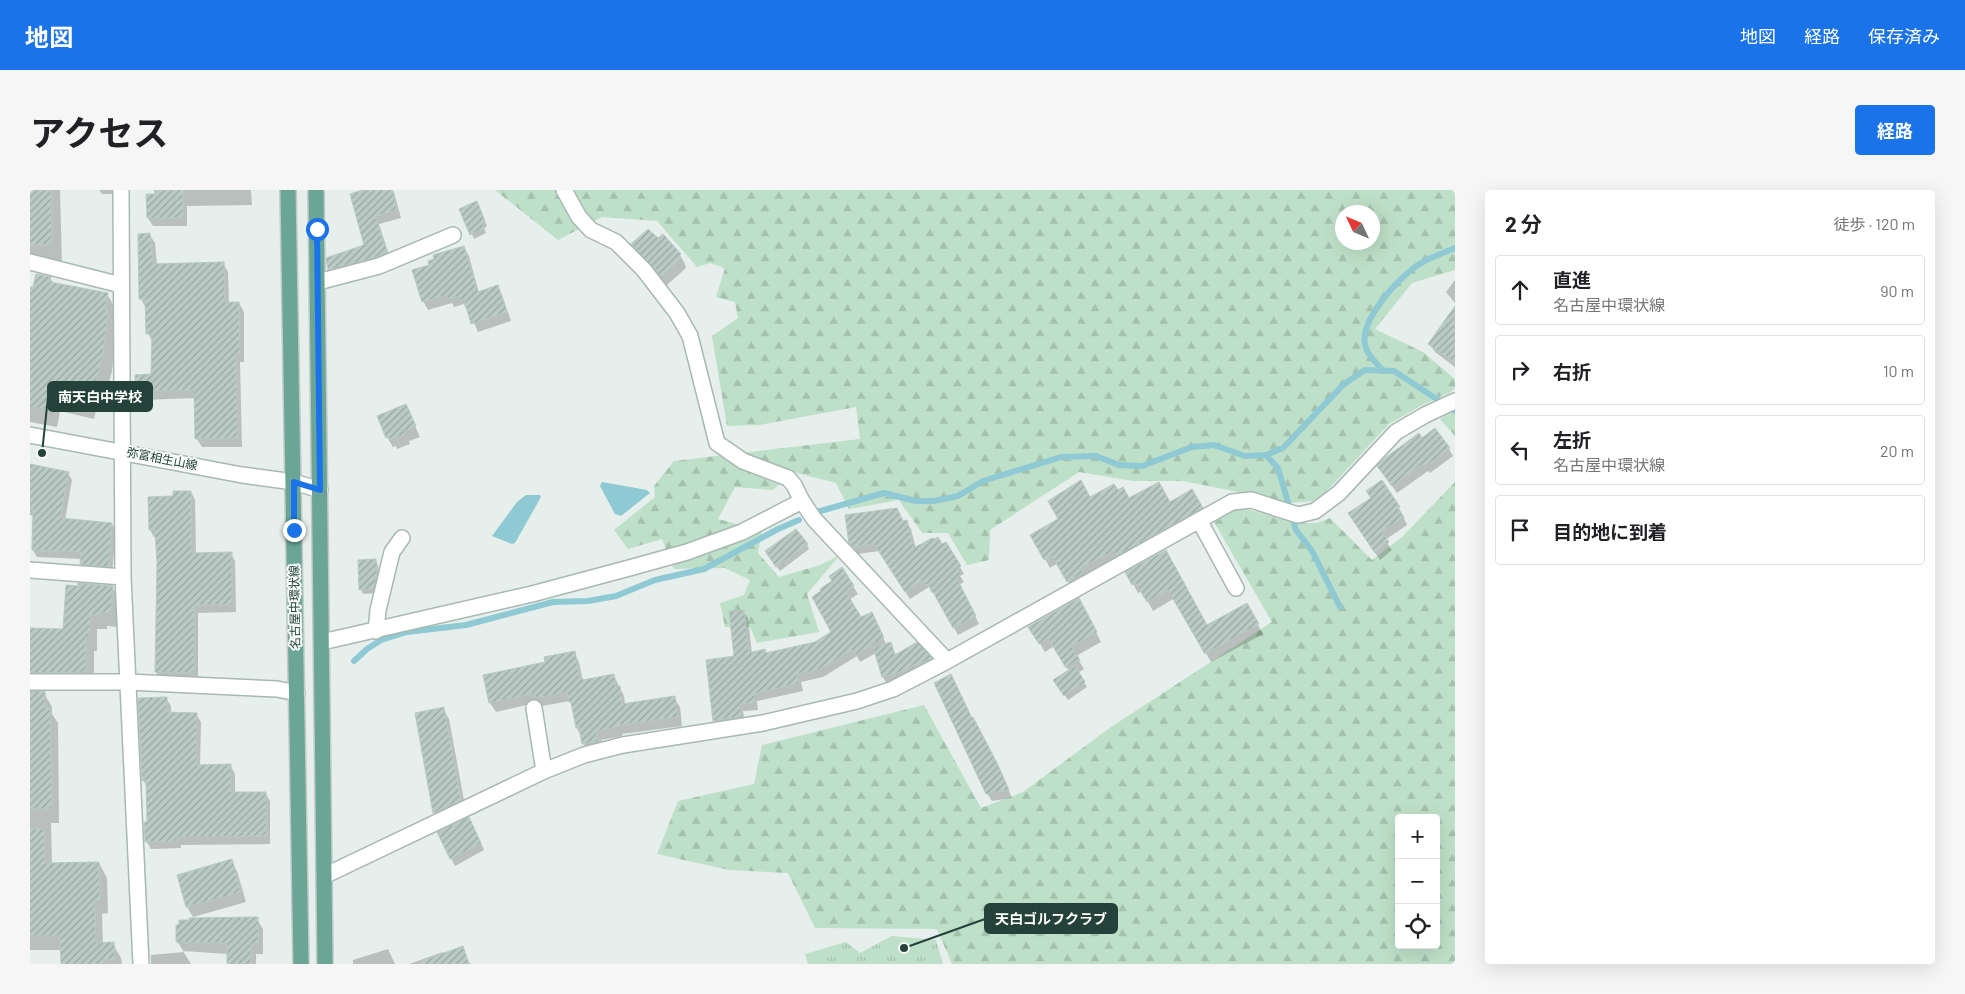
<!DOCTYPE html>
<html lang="ja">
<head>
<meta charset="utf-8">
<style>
  body { margin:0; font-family:Barlow,"Noto Sans JP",sans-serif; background:#f6f6f6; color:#202124 }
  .controls { position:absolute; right:15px; bottom:15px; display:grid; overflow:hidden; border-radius:5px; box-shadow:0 5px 20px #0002 }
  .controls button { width:45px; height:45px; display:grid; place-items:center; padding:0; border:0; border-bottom:1px solid #e0e0e0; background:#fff; color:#202124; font:25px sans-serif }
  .compass { position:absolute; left:1305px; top:15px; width:45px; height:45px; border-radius:50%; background:#fff; box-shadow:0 5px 20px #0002; rotate:314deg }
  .stop { position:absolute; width:15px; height:15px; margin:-11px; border:4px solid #1a73e8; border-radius:50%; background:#fff }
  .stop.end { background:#1a73e8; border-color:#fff; box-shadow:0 1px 5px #0008 }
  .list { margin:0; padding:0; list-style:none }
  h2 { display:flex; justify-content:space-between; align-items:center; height:65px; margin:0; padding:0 20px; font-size:21px }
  h2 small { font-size:16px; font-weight:400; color:#757577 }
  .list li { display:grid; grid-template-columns:32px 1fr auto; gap:15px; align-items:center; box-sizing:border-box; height:70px; margin:0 10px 10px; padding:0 10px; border:1px solid #e0e0e0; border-radius:5px }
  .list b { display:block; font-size:19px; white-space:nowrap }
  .list p { margin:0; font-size:16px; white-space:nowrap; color:#757577 }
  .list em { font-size:16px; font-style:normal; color:#757577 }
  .icon { flex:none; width:28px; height:28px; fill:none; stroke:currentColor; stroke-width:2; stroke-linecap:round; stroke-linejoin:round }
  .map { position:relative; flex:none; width:1425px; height:774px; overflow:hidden; border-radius:5px }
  header { display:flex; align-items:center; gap:30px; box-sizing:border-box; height:70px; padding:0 25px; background:#1a73e8; color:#fff }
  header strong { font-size:24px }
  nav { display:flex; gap:28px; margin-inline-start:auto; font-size:18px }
  .intro { display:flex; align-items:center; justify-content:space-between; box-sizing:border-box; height:120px; padding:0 30px }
  h1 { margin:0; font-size:35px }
  .button { padding:12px 22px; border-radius:5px; background:#1a73e8; color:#fff; font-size:18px; font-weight:700 }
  main { display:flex; gap:30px; padding:0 30px }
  aside { flex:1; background:#fff; border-radius:5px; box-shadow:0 5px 20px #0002 }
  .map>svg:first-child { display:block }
</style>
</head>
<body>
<header>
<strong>地図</strong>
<nav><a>地図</a><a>経路</a><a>保存済み</a></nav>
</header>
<div class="intro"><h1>アクセス</h1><a class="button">経路</a></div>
<main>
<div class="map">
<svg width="1425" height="774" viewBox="0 0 1425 774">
  <defs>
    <pattern id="grass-tufts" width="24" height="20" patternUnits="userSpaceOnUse" patternTransform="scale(1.25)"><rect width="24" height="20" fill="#bfe0c8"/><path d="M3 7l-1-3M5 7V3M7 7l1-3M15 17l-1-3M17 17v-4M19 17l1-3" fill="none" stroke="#a4c1ad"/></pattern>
    <pattern id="forest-firs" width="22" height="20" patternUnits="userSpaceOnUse" patternTransform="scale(1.25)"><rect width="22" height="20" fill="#bfe0c8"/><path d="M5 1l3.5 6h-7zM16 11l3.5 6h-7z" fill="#a4c1ad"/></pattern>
    <pattern id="building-hatch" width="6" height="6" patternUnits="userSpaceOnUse" patternTransform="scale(1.25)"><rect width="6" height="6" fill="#bbcac4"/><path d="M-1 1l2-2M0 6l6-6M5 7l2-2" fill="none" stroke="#98a6a0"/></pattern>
  </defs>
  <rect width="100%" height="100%" fill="#e6efeb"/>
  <path fill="url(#grass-tufts)" d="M862,746l44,4 7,24h-135l-3,-10 41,-12 14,11z"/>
  <path fill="url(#forest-firs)" fill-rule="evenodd" d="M465,0h960v80l-43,13 -37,46 48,23 32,27v9l-4,4 -27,12 -35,20 -66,71 -10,6 -20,2 -110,-22h-50l-54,-9 -89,58 -1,30 -22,5 -19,-32h-26l-23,-33 -50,9 -13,-26 -43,-11 -20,18 -38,-3 -17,32 44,12 -4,22 21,24 41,-12 20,-10 -33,39 12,38 -62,11 -7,-16h-25l-5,-24 24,-8 6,-15 -25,-12 -51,1 -12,-30 -34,10 -14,-19 41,-33 -1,-11 20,-25 186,-22 -4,-32 -97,18 -32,1 -15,-90 26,-18 -3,-16 -19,-5 9,-29 -15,-5 -13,4 -40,-46 -55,-4 -44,23zM1312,22h30v30h-30z
    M1425,221v25l-15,-17z
    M1425,292v482h-503l-15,-35 -122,-1 -27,-55 -59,-3 -72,-16 21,-53 76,-17 8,-39 162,-40 57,103 42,-16 88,-65 161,-105 -58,-100 21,-12h14l50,13h18l13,-5 42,42 30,-23zM1369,628h37v127h-37z"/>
  <path fill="#8ec9d4" d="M572,292l45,8 3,3 -29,23 -6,-2 -15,-28z
    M496,305h14l1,2 -26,46 -3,1 -20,-8 25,-34z"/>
  <path fill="#0003" d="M0,0h30l2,73 -32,1z
    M69,0h19v4h-16z
    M124,0h97l1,15 -65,1v20h-34l-5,-8 7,-22z
    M338,0h24l2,2 7,26 -22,6 12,37 -58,16 -4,-8 37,-23z
    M449,18l8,18 -3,2 2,5 -12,6 -2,-5z
    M119,44l6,9 2,22 66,-2 5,9 1,31h10l5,9v50h-4l2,85h-40l-5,-8 -1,-41 -54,2 -6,-9 17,-16v-32l-5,-10 -2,-25 -5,-9z
    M628,50l22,15 5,9 1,4 -19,17 -29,-31 -5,-10z
    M434,58l5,8 10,37 18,-6 5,8 9,26 -33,11 -10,-24 -2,1 -2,-5 -10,3 -2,-4 -24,7 -5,-9 8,-35z
    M20,88l4,6 53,10 10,17 -3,13 3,4 -5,43 -8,31 -6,-1 -4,18 -34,-8 -3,16 -27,-5v-134l4,1z
    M1424,91h1v22l-9,-11z
    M1425,118v59l-20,-15 -5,-8z
    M376,216l14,31 -11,4 1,3 -13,5 -1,-3 -3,1 -6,-10z
    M1392,250l27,9 4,7 -23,17 -2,-2 -31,22 -14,-20z
    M0,276l38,7 4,7 -7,40 47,4 4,7 -4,42 -27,-2 -4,-7 1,-5 -45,-2 -4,-7 1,-34 -4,-1z
    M1352,292l17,26 8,17 -22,15 7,10 -12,10 -26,-39 18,-22z
    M1161,301l16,26 -134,73 -15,-27 -8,5 -18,-33 28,-15 30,-22 27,-6 12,8 41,3z
    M161,302l4,8 1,54h35l4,7 1,51 -38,1v67h-38l-4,-8 2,-109 -1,-26h-3l-4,-7 24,-32z
    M876,332l5,7 5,20 26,-4 4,-2 18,31 -4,2 4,6 -5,3 20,39 -21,11 -24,-43 -2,1 -3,-6 -19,12 -31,-48 -21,3 -8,-12z
    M777,355l2,4 -29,22 -11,-15z
    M1135,361l42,76 39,-22 17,29 -52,28 -36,-64 -22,13 -11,-20 -4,2 -11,-20z
    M345,370l3,5 1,15 -3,13 -13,1 -2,-5z
    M812,379l16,25 -9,6 12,18 14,3 11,23 4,-1 6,12 20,-11 19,22 -48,18 -4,-7 -7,-24 -16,9 -3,-6 -34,21 -22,5 2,9 -46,10 1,9 -15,1 2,13 -26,4 -4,-8 21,-63 7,-46 5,7 4,36 13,-3 2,3 48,-11 18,-10v-51z
    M82,397l8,14 -2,26 -11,-1v3h-10v22h-3v35l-61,2 -2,4 13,1 8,14v7l6,9 1,100h-8l1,41 47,-1 8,15 1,35 -6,1 1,30h10l8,14 1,6h-60l-1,-14h-31v-320h34z
    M1054,419l17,33 -25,14 8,13 -6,4 9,14 -19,13 -10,-15 11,-14 -15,-25 -9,6 -15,-25z
    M544,463l5,9 4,19 31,-5 10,20 1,8 49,-6 6,9 2,19 -60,8v2l-21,4 2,10 -15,3 -11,-25 -4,-20 -3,-7 -28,5 -2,-4 -44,10 -6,-9 -5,-27 61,-13z
    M136,508l5,8v8h25l5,8 -1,44 30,-1 5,9v19h30l5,8v43l-89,1v3l-30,1 -5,-8 2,-18 -1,-36 -4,-7z
    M413,519l6,10 17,92 -26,12 -6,-10 -18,-99z
    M942,529l29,53 11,26 -20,3 -5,-8z
    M443,636l11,24 -29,16 -4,-8z
    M201,671l6,10 9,31 -53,15 -6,-10 -8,-31z
    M227,729l6,10v25h-7v10h-28v-10l-45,-3 8,13h-40v-9l33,-3 -7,-11z
    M432,758l8,16h-61l34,-12 2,2z
    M358,759l7,15h-42v-4z"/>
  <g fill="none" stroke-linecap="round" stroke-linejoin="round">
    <path stroke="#8ec9d4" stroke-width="6" d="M1352,180c-4,-6 -14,-14 -16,-22 -9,-24 27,-63 44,-77 13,-11 30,-17 45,-23
      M1236,265l12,13 18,62 16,21 28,56
      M787,322l67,-19 32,8h18l24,-5 25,-15 78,-24 35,-1 23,9 23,1 50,-19 22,-2 31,11 21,-1 17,-7 61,-64 21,-14 29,1 61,40
      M324,471l13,-12 14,-9 26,-8 59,-7 87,-23 35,-1 28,-5 39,-16 49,-11 74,-40 21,-9"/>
  </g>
  <path fill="url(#building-hatch)" stroke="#b8c9c2" d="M0,0h21l1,55h-22z
    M127,0h26v28h-36l-1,-24h11z
    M333,0h29l5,20 -22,6 12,36 -11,5 -48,13 -2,-12 38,-13 -14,-51z
    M447,11l8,20 -3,2 3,5 -15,7 -11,-26z
    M618,39l10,9 5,-4 18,20 -2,2 2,2 -20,19 -30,-33z
    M120,43l3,31 71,-2 1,40h14l1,52h-4l2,84 -43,1 -1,-49 -59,1v-16l16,-1 1,-40h-6l-1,-35h-6l-1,-65z
    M434,56l14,46 20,-7 9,27 -36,12 -7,-25 -4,1 -1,-4 -11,3 -1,-4 -25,7 -10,-32 17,-5 -1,-4 6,-2 -1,-4z
    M6,84l15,3 -1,5 58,11 -3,17h3l-5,44 -8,32 -6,-1 -5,18 -33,-8 -3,15 -18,-3v-120h3z
    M1425,116v57l-27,-19z
    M376,214l10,22 -12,5 1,3 -15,6 -1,-3 -3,1 -9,-22z
    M1405,238l15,20 -25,19 -2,-3 -31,22 -15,-20 8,-8 34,-25 3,5z
    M0,274l39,8 -9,46 52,5 -3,44 -29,-3 1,-12 -49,-2 1,-41h-3z
    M1051,290l9,17 24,-13 4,6 5,-3 6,11 30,-16 11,20 22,-13 11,19 -87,48 -3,-5 -33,17 3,5 -16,9 -15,-26 -8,4 -14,-25 28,-16 -10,-18z
    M1352,290l18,27 -2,2 6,8 -23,15 8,10 -14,11 -27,-40 23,-15 -5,-7z
    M143,301h18l1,62 40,-1v53h-38v68l-39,-1 2,-109 -2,-33h-6l-1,-33 25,-1z
    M867,318l6,13 4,-1 7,28 18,-10 2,1 4,-2 4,7 4,-2 15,24 -4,2 4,6 -5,3 20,39 -23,12 -24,-43 -2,1 -4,-6 -18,12 -31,-48 -21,3 -4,-4 -4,-28z
    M766,339l12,15 -32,23 -11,-16z
    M1136,360l41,75 40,-22 12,21 -54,30 -37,-64 -21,12 -12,-20 -3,3 -7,-13z
    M346,369l1,16 -4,14 -14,1 -1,-30z
    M812,377l12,19 -8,6 15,25 11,-5 12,26 -29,17 -3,-5 -33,20 -22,4 2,9 -45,11 1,9 -15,1 2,13 -29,4 -7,-61 28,-4 -5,-45 15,-1 5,43 16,-4 1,4 49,-11 16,-10 -19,-35 9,-6 -1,-2 12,-8 -3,-5z
    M48,393l35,3 -2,27 -12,-1v4l-9,-1 -1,22h-3v35l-56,1v-45l33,1 3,-44 12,1z
    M1049,408l18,34 -26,14 9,14 -14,8 -18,-30 -9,6 -11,-17z
    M861,452l4,13 22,-13 15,16 -16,8 -1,-2 -11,7 -22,6 -9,-30z
    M545,461l5,26h2l1,3 31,-6 2,13 4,-1 2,18 53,-8 3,21 -60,8v2l-22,4 2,11 -16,2 -3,-17 -3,1 -5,-26h-2l-2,-10 -31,6 -1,-5 -46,10 -6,-28 62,-13 -1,-5z
    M1045,476l10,16 -21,14 -11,-16z
    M921,484l21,44 1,-1 24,46 12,27 -23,4 -52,-111z
    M0,501h15v17h5l2,101h-22z
    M137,507v15l30,1 -1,52 35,-1v28h35v44l-89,1v4l-32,1 -1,-20h3l-1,-42 -4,1 -4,-83z
    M414,517l17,93 -28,13 -18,-100z
    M439,627l12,26 -31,16 -13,-27z
    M0,639h14l1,34 54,-1 1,38h-5l1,43 18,-1 1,17 -11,1v4h-43l-1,-28h-30z
    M202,669l9,33 -55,15 -9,-32z
    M228,727v27h-7v20h-24v-20h-4v-1l-47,-1v-17h3v-5h11l-1,-2z
    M433,756l6,18h-48l-1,-2z"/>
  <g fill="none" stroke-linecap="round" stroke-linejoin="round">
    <defs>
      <path id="minor" d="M91,0l2,387 18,387
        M534,0l15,27 12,13 25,12 28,28 33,43 13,23 27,107 26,18 45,17 6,7 8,16
        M0,72l91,23
        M288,92l61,-16 74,-31
        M1169,330l37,68
        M0,380l93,7
        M346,441l2,-21 14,-58 10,-14
        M292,452l210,-48 101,-27 54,-15 55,-20 60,-31 12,18 133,142
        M0,492h98l149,7 20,4
        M504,518l10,63
        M294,686l220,-105 40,-16 39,-10 140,-22 94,-22 36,-12 54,-28 285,-159 19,-2 47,15 17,-4 24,-18 57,-61 29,-17 30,-14"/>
      <path id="tertiary" d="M0,245l212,40 52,7 26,8"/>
      <path id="primary" d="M258,0l13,774
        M286,0l9,774"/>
    </defs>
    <use href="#minor" stroke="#a8b8b2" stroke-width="18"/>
    <use href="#tertiary" stroke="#a8b8b2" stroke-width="18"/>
    <use href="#primary" stroke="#c2cac8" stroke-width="18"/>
    <use href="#minor" stroke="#fff" stroke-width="15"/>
    <use href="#tertiary" stroke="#fff" stroke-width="15"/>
    <use href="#primary" stroke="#6aa596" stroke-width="15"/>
  </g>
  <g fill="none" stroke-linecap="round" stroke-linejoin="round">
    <path stroke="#1a73e8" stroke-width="6" d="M264,340v-48l26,8 -3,-261"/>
  </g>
  <g text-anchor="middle" stroke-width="4" stroke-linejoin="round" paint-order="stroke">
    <g font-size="12" fill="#24423a" stroke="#f7fbf9">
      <text transform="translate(132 269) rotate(11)" y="4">弥富相生山線</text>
      <text transform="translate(265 417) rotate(-91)" y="4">名古屋中環状線</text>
    </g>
  </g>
  <path fill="none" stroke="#24423a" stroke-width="2" d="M12 263L18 207M874 758L955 729"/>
  <g fill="#24423a" stroke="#f7fbf9" stroke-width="2">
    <circle cx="12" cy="263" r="5"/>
    <circle cx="874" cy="758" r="5"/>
  </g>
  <g fill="#24423a" stroke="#24423a" stroke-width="2">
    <rect x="18" y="192" width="104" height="29" rx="5"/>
    <rect x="955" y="714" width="132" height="29" rx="5"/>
  </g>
  <g font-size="14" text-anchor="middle" font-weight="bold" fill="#fff">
    <text x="70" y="212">南天白中学校</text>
    <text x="1021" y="734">天白ゴルフクラブ</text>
  </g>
</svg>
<div class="controls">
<button>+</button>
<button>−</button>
<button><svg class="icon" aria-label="locate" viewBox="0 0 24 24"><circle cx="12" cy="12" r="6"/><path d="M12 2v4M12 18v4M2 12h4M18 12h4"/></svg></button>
</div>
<svg class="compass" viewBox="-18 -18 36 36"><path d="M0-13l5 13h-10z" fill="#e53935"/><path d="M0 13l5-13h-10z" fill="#757577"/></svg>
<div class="stop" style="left:287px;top:39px"></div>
<div class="stop end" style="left:264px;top:340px"></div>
</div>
<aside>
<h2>2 分<small>徒歩 · 120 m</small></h2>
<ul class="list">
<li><svg class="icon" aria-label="ahead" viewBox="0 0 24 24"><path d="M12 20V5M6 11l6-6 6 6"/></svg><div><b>直進</b><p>名古屋中環状線</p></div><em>90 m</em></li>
<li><svg class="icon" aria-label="right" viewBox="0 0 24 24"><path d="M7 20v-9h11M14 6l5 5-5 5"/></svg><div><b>右折</b></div><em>10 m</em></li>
<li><svg class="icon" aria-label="left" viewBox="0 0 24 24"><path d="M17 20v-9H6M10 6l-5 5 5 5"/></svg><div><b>左折</b><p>名古屋中環状線</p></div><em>20 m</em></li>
<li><svg class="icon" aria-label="arrive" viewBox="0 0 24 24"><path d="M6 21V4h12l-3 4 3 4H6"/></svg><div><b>目的地に到着</b></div></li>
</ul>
</aside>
</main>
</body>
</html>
